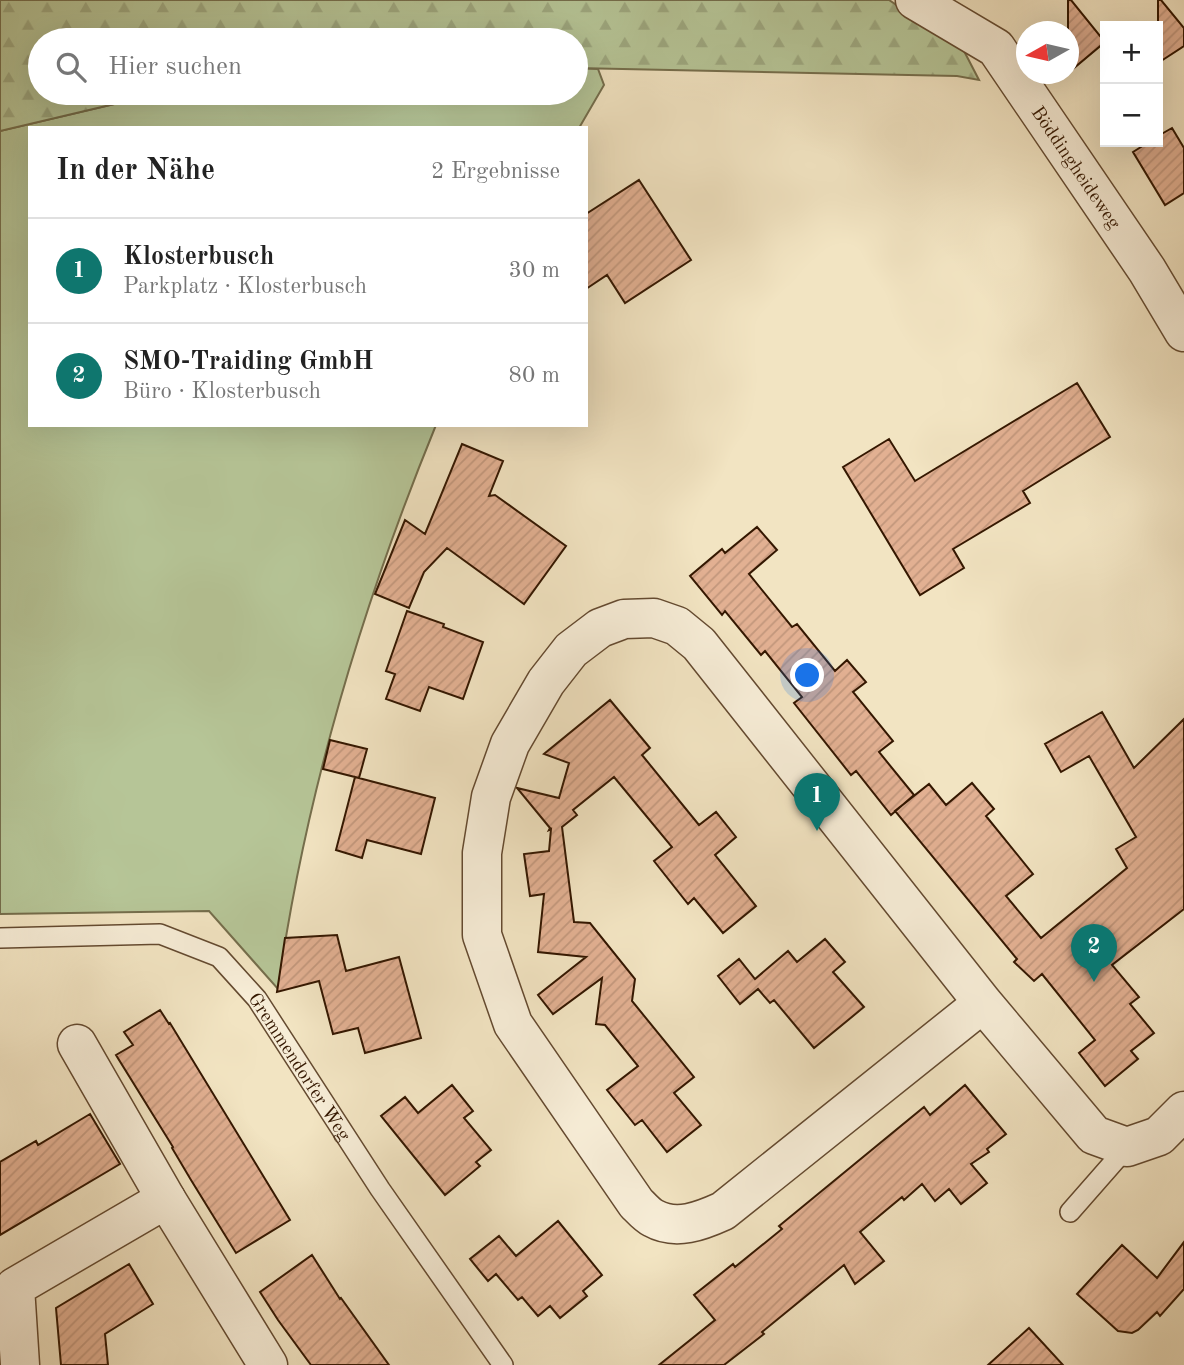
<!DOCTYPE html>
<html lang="de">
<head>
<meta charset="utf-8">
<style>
  body { margin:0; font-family:"Old Standard TT",serif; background:#f2f2f2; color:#222 }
  .controls { position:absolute; right:21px; top:21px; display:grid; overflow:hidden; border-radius:0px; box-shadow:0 7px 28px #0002 }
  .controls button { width:63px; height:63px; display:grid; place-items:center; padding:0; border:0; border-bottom:2px solid #e0e0e0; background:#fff; color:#222; font:35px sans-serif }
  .compass { position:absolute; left:1016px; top:21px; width:63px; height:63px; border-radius:50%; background:#fff; box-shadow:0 7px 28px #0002; rotate:262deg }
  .you { position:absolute; left:808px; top:676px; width:24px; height:24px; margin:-18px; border:5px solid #fff; border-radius:50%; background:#1a73e8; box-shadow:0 0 0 10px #1a73e833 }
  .badge { display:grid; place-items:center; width:46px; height:46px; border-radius:50%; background:#0f766e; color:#fff; font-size:23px; font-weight:700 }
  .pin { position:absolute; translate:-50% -58px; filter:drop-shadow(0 2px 4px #0008) }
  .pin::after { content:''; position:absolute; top:37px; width:24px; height:21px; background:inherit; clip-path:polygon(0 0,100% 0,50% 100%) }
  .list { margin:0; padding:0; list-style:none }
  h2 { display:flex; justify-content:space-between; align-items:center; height:91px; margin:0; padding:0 28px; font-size:30px }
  h2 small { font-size:23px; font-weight:400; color:#767676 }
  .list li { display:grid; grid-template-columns:46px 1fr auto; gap:21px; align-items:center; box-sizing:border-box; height:105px; padding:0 28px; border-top:2px solid #e0e0e0 }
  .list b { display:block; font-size:26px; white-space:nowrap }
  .list p { margin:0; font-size:23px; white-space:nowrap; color:#767676 }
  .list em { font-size:23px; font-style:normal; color:#767676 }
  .icon { flex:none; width:38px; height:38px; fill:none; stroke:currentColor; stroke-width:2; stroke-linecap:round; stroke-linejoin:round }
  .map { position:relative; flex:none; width:1184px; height:1365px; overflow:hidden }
  .search { position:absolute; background:#fff; box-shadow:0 7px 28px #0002; left:28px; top:28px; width:560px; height:77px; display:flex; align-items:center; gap:18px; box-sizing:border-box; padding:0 24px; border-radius:38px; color:#767676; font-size:26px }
  .panel { position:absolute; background:#fff; box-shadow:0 7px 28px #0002; left:28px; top:126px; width:560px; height:301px; border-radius:0px }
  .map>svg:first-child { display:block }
</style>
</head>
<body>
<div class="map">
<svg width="1184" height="1365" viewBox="0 0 1184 1365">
  <defs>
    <pattern id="forest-firs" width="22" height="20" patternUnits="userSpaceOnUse" patternTransform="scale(1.75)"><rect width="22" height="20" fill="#b6c597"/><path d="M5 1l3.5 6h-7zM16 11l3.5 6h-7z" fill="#9da880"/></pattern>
    <pattern id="building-hatch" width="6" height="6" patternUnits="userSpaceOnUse" patternTransform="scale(1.75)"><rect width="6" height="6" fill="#e2b092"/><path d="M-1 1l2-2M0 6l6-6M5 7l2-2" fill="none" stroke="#c2977c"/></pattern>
  </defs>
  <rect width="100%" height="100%" fill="#f2e4c2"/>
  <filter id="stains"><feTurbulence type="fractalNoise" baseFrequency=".00286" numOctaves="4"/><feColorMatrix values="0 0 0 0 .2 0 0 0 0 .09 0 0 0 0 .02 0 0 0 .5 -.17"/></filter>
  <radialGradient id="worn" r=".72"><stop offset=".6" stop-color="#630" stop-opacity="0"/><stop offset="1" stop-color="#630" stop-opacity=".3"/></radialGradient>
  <path fill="#b6c597" stroke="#756e4c" stroke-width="2" d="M576,68l22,1 6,16 -25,43h-549v297h406c-74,181 -131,371 -158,564l-69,-78 -209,3v-783l161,-38h415z"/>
  <path fill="url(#forest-firs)" stroke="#756e4c" stroke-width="2" d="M0,0h889l75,51 15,29 -22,-4 -381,-8v-28h-536v53h121l-161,38z"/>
  <path fill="url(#building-hatch)" stroke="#341700" stroke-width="2" d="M1068,0h3l34,42 -37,31z
    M1158,0h3l23,28v18l-26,17z
    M1172,128l12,20v45l-19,12 -32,-53 16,-10h9v-6z
    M639,180l52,80 -66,43 -18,-28 -21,14v-75z
    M1077,383l33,54 -87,54 7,12 -77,46 11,19 -44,27 -77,-128 46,-28 26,42z
    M462,444l41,17 -14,35 6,-1 71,51 -42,58 -77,-56 -23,24 -15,36 -34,-14 30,-74 20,14z
    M757,527l20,23 -28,24 43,53 5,-3 38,47 12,-11 19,22 -13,10 40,49 -14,11 35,43 -23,20 -35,-44 -5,4 -57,-72 8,-6 -37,-46 -4,4 -36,-44 -3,4 -32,-39 32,-27 3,4z
    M407,611l37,13 -1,3 40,15 -20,57 -34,-12 -9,24 -34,-12 9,-25 -9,-3z
    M610,700l40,48 -8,7 57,70 17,-13 20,25 -21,18 41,51 -33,27 -29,-35 -6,6 -34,-43 18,-14 -58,-70 -41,33 4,5 -15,12 12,95 16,1 45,56 -3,22 62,76 -20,16 27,32 -34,27 -25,-32 -7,5 -28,-35 31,-24 -33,-41 -9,-1 6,-46 -49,36 -15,-19 48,-38 -48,-5 6,-58 -14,2 -6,-42 25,-3 2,-22 -2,1 1,-2 -33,-40 42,10 10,-35 -25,-9z
    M1102,712l32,56 50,-49v190l-72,56 27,32 -9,7 24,29 -23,18 7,8 -33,27 -26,-33 16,-13 -53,-66 -8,7 -20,-19 3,-3 -122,-148 34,-27 17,21 26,-22 22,26 -8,7 47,58 -27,22 35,42 86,-70 -11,-19 20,-12 -47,-81 -28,16 -16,-28z
    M330,740l37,9 -8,29 -36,-9z
    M355,777l80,21 -14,56 -54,-14 -5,18 -26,-8z
    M337,935l9,36 53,-14 22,81 -56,15 -7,-25 -25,6 -14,-53 -42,11 8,-54z
    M825,939l20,23 -12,10 31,35 -50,41 -40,-48 -4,3 -12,-14 -18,15 -22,-28 21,-17 16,20 33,-28 9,11z
    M160,1010l9,14 1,-1 120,197 -54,33 -45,-73 -19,-32 1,-1 -57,-92 17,-10 -9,-13z
    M452,1085l21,26 -9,7 27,32 -15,12 4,4 -35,29 -64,-79 24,-19 13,16z
    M965,1085l41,49 -19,15 2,3 -18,12 16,19 -26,21 -12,-15 -14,12 -13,-17 -18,16 -2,-3 -42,35 24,29 -29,23 -11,-19 -82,67 2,2 -40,31h-65l56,-45 -21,-25 39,-31 2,3 47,-38 -3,-3 145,-119 6,8z
    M90,1114l30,50 -120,71v-73l36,-21 2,4z
    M558,1221l44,54 -19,16 4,5 -27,22 -10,-12 -12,10 -16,-19 -4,3 -22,-26 -8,7 -18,-22 29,-23 17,20z
    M1184,1242v47l-24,27 -3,-4 -19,18 -6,3 -14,-2 -41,-37 45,-49 35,33z
    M312,1255l28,44 1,-1 48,67h-78l-33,-45 -18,-28z
    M129,1264l24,40 -48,30 3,31h-47l-5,-57z
    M1029,1328l34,37h-75z"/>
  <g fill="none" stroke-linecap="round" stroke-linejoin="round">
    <defs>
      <g id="service">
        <path id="s1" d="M0,938l160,-4 59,23 38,42 123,190 123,176"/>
        <path d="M1070,1212l57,-65"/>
      </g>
      <g id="minor">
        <path id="s2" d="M915,0l81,48 151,222 37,62"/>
        <path d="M983,1003l-260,208c-22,10 -47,20 -70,7 -6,-3 -12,-10 -17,-15l-123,-179 -31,-89v-82l9,-56 19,-53 36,-62 25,-32 29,-22 24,-9 30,-1 23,8 22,18 284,359 111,132 33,12 32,-11 25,-25"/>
        <path d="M77,1044l89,155"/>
        <path d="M20,1365l-5,-78 151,-88 102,166"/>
      </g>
    </defs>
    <use href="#service" stroke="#644a30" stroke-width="22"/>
    <use href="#minor" stroke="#644a30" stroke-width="41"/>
    <use href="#service" stroke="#f7edd7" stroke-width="19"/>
    <use href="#minor" stroke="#f7edd7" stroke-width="38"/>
  </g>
  <g text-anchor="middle" stroke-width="6" stroke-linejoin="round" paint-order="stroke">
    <g font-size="19" fill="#341700" stroke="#f7edd7">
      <text dy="7" stroke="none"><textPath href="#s2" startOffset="238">Böddingheideweg</textPath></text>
      <text dy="7" stroke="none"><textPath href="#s1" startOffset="360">Gremmendorfer Weg</textPath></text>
    </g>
  </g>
  <rect width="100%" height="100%" filter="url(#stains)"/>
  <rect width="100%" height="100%" fill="url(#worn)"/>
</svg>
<div class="controls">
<button>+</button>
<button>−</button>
</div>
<svg class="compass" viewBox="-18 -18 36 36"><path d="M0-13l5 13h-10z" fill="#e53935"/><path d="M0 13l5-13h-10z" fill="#767676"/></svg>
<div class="you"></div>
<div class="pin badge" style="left:817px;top:831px">1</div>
<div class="pin badge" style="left:1094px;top:982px">2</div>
<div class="search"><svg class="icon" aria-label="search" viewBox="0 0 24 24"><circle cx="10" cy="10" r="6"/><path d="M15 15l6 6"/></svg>Hier suchen</div>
<section class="panel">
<h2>In der Nähe<small>2 Ergebnisse</small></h2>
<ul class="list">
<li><span class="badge">1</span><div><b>Klosterbusch</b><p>Parkplatz · Klosterbusch</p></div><em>30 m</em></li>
<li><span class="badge">2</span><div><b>SMO-Traiding GmbH</b><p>Büro · Klosterbusch</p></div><em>80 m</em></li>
</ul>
</section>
</div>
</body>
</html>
